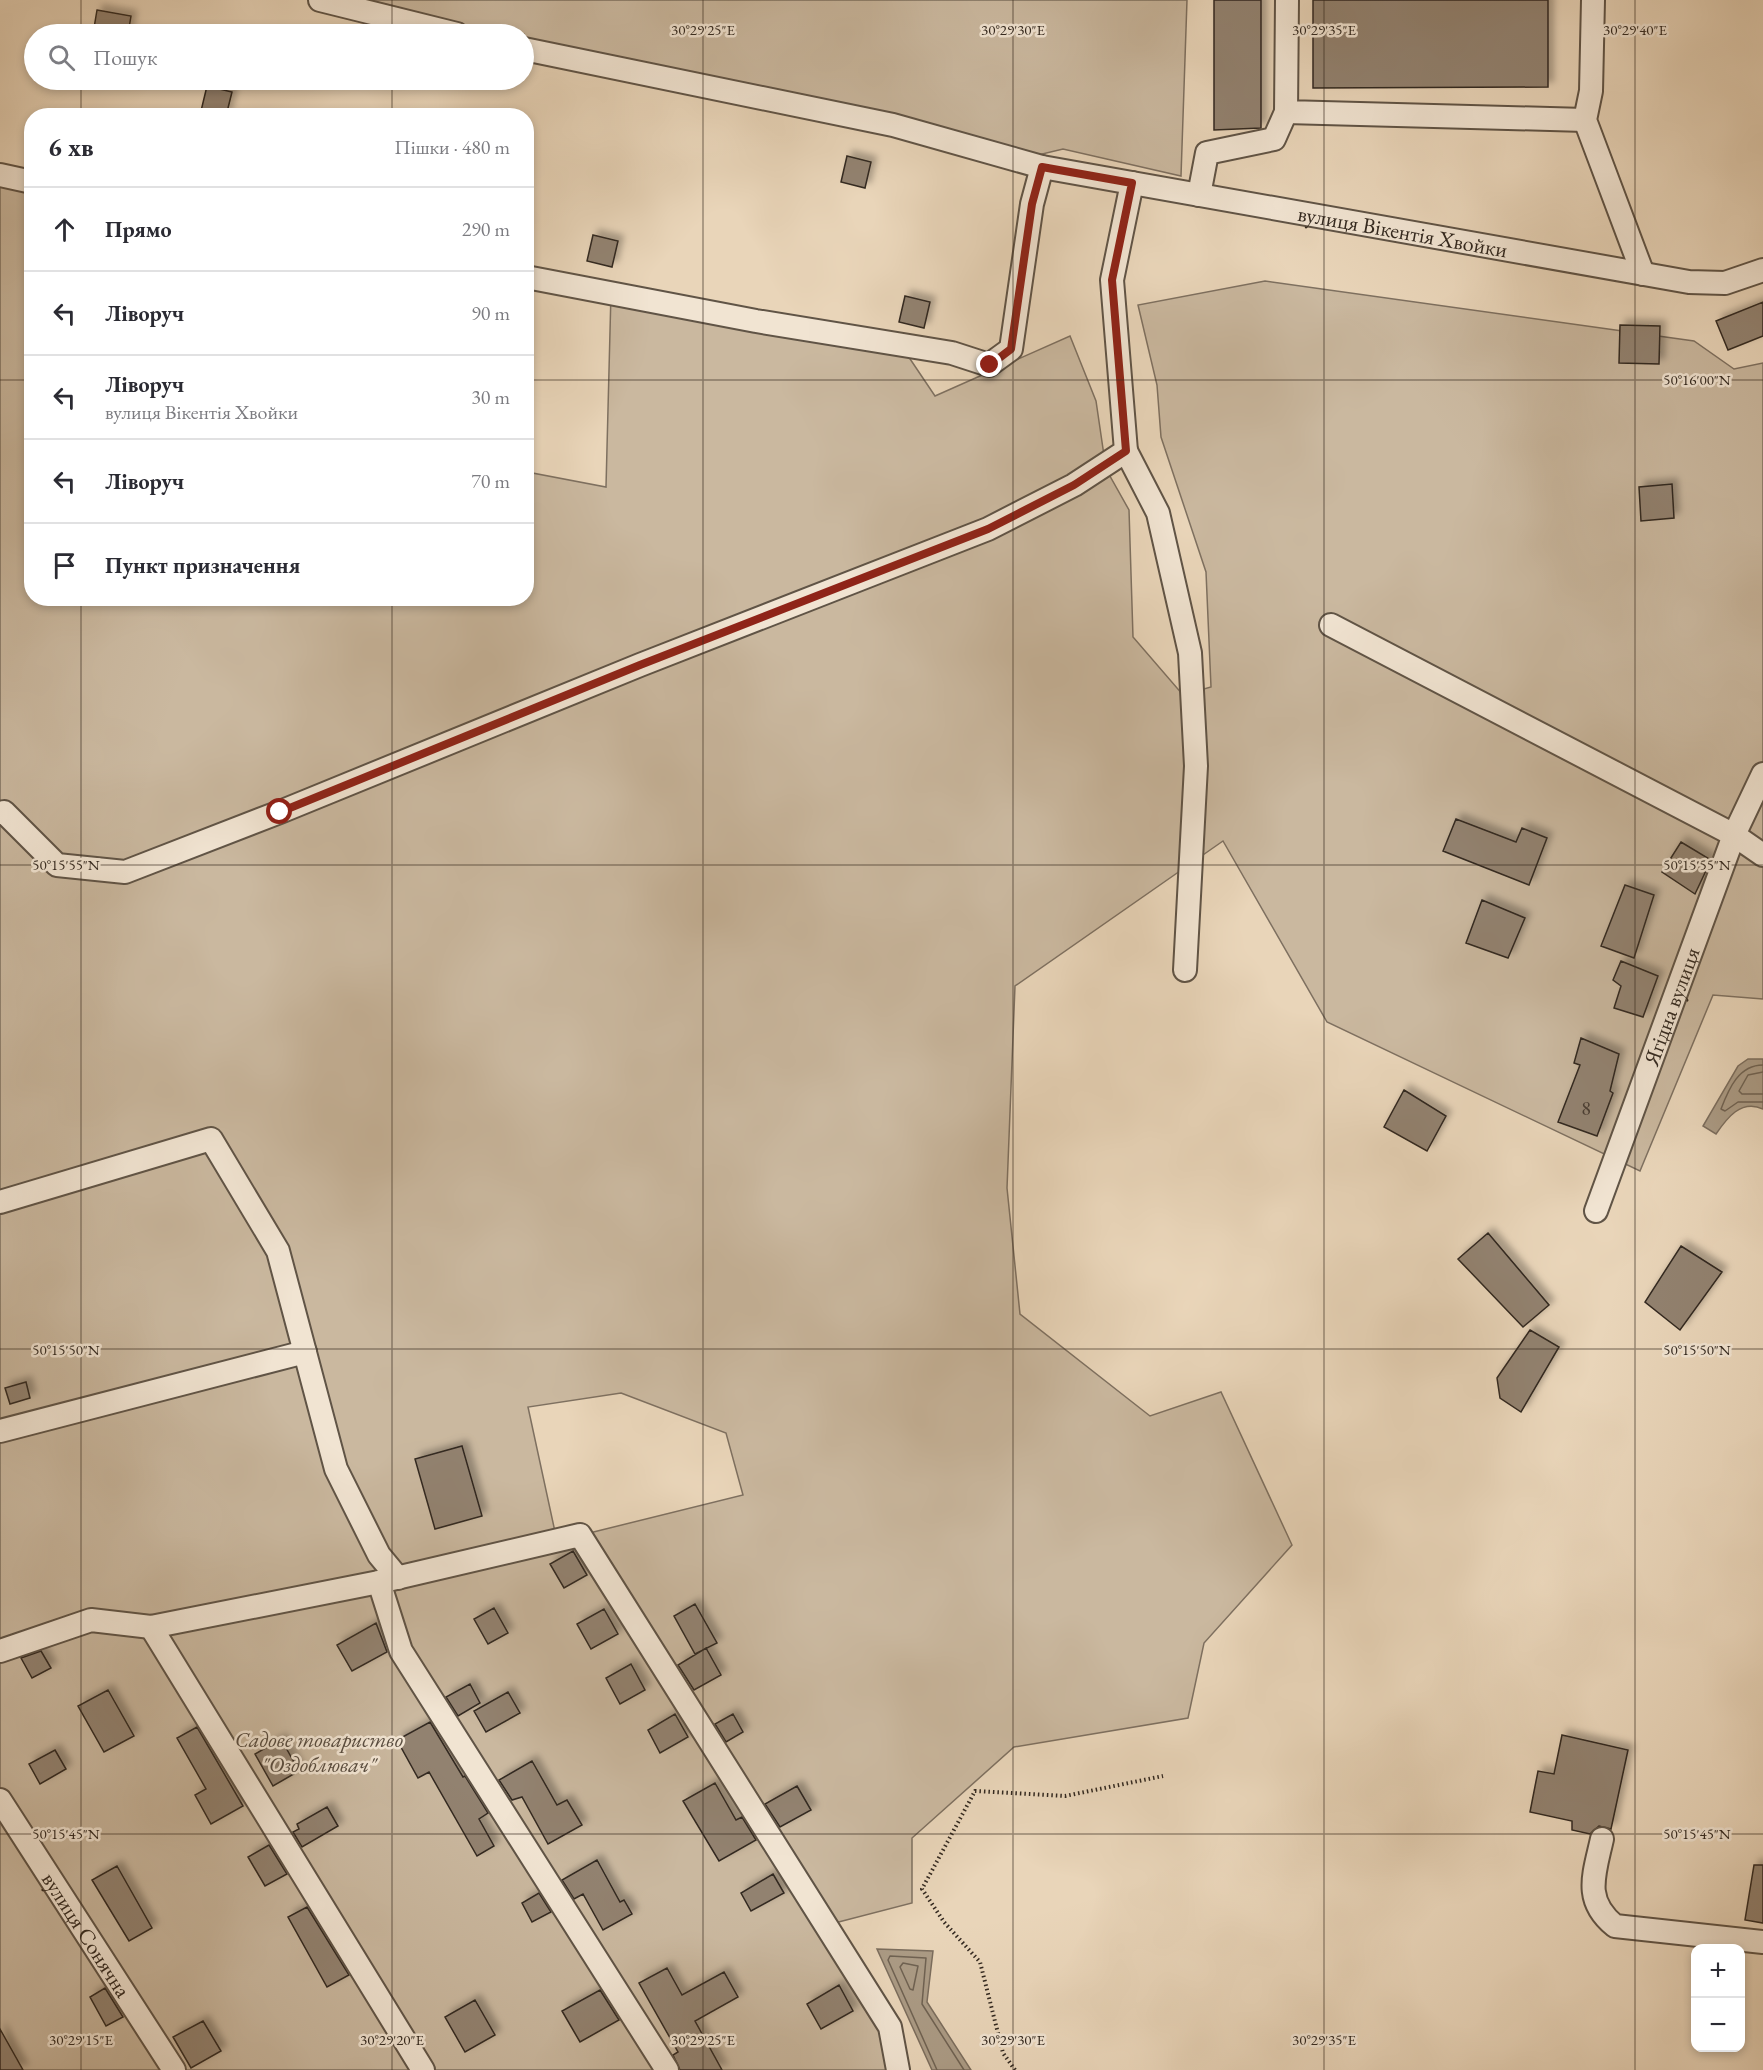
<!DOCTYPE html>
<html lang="uk">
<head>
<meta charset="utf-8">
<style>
  body { margin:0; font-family:"EB Garamond",serif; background:#f7f7f7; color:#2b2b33 }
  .controls { position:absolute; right:18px; bottom:18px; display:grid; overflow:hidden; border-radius:12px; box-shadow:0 3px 9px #0003 }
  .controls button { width:54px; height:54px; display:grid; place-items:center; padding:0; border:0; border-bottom:2px solid #e1e1e2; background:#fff; color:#2b2b33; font:30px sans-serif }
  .stop { position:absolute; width:18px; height:18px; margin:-14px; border:4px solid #8f2418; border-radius:50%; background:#fff }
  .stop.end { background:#8f2418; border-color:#fff; box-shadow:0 2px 6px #0008 }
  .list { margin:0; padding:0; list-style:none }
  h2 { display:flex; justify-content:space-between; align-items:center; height:78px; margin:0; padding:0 24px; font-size:26px }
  h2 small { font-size:20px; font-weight:400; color:#7c7c81 }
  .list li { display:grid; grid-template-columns:39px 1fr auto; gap:18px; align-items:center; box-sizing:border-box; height:84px; padding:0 24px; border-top:2px solid #e1e1e2 }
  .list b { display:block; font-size:22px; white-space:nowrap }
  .list p { margin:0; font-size:20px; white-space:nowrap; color:#7c7c81 }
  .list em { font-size:20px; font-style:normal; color:#7c7c81 }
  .icon { flex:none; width:33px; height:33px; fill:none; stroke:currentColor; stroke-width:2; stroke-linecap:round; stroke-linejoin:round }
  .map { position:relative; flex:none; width:1763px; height:2070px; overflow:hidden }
  .search { position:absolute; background:#fff; box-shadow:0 3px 9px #0003; left:24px; top:24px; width:510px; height:66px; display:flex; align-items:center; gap:15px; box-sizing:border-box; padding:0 21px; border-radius:33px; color:#7c7c81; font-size:22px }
  .panel { position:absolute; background:#fff; box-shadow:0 3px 9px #0003; left:24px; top:108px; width:510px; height:498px; border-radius:24px }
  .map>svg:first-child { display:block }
</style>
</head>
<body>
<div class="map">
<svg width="1763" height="2070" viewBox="0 0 1763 2070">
  <defs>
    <filter id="shadow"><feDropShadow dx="5.5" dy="-5.5" stdDeviation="3" flood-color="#0004"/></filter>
  </defs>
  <rect width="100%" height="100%" fill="#e9d5b9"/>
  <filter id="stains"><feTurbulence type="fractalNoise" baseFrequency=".00333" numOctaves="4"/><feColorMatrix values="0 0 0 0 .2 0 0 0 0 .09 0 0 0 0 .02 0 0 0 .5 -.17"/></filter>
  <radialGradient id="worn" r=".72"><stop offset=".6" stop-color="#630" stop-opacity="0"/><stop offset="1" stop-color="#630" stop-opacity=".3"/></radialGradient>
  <path fill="#cab89f" stroke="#7e7060" stroke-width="1.5" fill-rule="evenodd" d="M320,0h867l-6,176 -118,-27 -50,12 -489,-112v-15h-67z
    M0,175l31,7 1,416h494l1,-126 79,15 5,-194 289,51 35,52 135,-60 26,65 10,68 23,41 4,127 50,58 28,-8 -5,-115 -45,-135 -4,-52 -19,-80 127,-24 429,60 40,28 29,-6v636l-50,-4 -73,176 -313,-149 -104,-181 -208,145 -8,202 13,126 130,102 71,-24 71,153 -88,98 -16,75 -174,29 -102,91v65l-85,22 63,102 8,43h-898zM621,1393l105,40 17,62 -186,46 -29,-134z"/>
  <path fill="#ab9b85" stroke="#7b6d5d" stroke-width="1.5" d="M1748,1059h15v50c-22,-10 -36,9 -47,25l-13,-8 35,-60z
    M877,1949l56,2 -6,51 44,68h-39z"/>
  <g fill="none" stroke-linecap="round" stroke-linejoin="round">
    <path stroke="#6f6252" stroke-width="1.5" d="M1763,1065c-24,0 -34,23 -42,44l4,2 13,-9h25
      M1763,1072l-15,3 -9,16 3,3h21
      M903,1963l15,3 -5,24 -3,-1 -10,-22z
      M937,2070l-49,-110 2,-4 36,2 -4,46 42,66"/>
  </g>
  <path fill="#928270" stroke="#332920" stroke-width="1.5" filter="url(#shadow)" d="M1214,0h47v128l-47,2z
    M1313,0h235v87l-235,1z
    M97,10l34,6 -3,18h-35z
    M207,86l25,6 -6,24 -25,-5z
    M847,156l24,6 -6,26 -24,-6z
    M593,235l25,6 -6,26 -25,-6z
    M905,296l25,6 -6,26 -25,-6z
    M1763,302v34l-35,14 -12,-29z
    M1620,325l40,1 -1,38 -40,-1z
    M1672,484l2,34 -33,3 -2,-34z
    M1456,819l60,23 6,-14 25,10 -18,47 -86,-34z
    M1681,842l30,18 -16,34 -33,-22z
    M1625,885l29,10 -20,63 -33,-12z
    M1482,900l43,18 -17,40 -42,-15z
    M1621,961l37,15 -15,41 -29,-9 7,-22 -8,-6z
    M1581,1038l38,16 -9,37 3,2 -16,43 -39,-14 22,-57 -6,-2z
    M1404,1090l42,26 -19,35 -43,-24z
    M1488,1233l61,72 -26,22 -65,-68z
    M1681,1246l41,26 -42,58 -35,-28z
    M1530,1330l29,17 -38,65 -21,-14 -3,-20z
    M26,1382l4,16 -20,6 -5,-16z
    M462,1446l20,70 -47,13 -20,-70z
    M573,1551l14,24 -23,13 -14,-24z
    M695,1604l22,39 -22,11 -21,-38z
    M494,1608l14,25 -20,11 -14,-25z
    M604,1609l14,25 -27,15 -14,-25z
    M376,1623l11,29 -35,19 -15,-26z
    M706,1648l15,27 -27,15 -16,-25z
    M41,1651l10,17 -19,10 -11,-20z
    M631,1664l14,26 -25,14 -14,-26z
    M470,1684l10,19 -22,13 -12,-19z
    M108,1690l26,46 -30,16 -26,-46z
    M508,1692l12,21 -34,19 -12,-21z
    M675,1714l13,23 -28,16 -12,-23z
    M733,1714l10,18 -17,10 -11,-18z
    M430,1722l33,55 2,-1 23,37 -9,6 15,27 -17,10 -48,-84 -11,6 -21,-38z
    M197,1727l46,79 -32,18 -16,-29 11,-6 -29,-51z
    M1562,1735l66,15 -17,79 -12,-3 -9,8 -18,-4v-9l-42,-9 8,-41 16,3z
    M281,1739l18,32 -26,15 -18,-32z
    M55,1750l11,19 -26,15 -11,-20z
    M532,1761l25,44 10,-5 15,25 -34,19 -26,-47 -10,3 -13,-20z
    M715,1783l21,37 6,-3 14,23 -37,21 -36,-60z
    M797,1786l14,24 -31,17 -15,-23z
    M327,1807l11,19 -36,21 -9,-15 6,-3 -2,-5z
    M269,1845l18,29 -22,12 -17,-29z
    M597,1860l23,42 4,-2 8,14 -29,16 -20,-36 -9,5 -12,-19z
    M1754,1865h9v58l-18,-3z
    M117,1866l35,62 -23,13 -37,-61z
    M773,1874l11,19 -33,18 -10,-18z
    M539,1893l12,19 -19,10 -10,-19z
    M307,1907l42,68 -22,12 -39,-70z
    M667,1968l15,27 42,-23 14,25 -43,24 27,49h-42l-7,-15 5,-3 -39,-69z
    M839,1985l14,26 -32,18 -14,-25z
    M105,1988l18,29 -17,9 -16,-29z
    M600,1990l19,30 -39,22 -18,-31z
    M475,2000l20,35 -30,17 -20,-35z
    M203,2021l18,30 -30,17 -18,-31z
    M0,2029l23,41h-23z"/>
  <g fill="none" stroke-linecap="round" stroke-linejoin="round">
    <defs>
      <g id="minor">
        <path d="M320,0l137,34"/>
        <path d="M1287,0l-1,112 299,8"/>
        <path d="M1593,0l-2,91 -6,29 58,154"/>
        <path id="s1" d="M524,49l369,76 149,42 647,115 36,1 38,-13"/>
        <path d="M0,175l32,7"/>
        <path d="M1199,195l8,-42 67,-14 12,-27"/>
        <path d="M526,277l230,44 196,32 37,12 22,-16 21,-145 10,-37"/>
        <path d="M1126,451l32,62 32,140 6,113 -11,204"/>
        <path d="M1331,625l403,210 29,-61"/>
        <path d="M0,813l4,-1 53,53 68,7 155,-60 360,-147 348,-136 86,-44 52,-34 -14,-171 20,-97"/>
        <path d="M0,1202l211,-63 67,112 58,218 43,86 19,23"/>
        <path id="s2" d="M1596,1211l138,-376 29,20"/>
        <path d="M0,1431l305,-79"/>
        <path d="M379,1582l22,69 266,419"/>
        <path d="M151,1627l272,443"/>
        <path d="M0,1651l91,-31 60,7 228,-45 201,-47 310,492 8,43"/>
        <path id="s3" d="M0,1800l174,270"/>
        <path d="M1602,1839c-8,36 -19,61 13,87l148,16"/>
      </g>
    </defs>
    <use href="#minor" stroke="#605446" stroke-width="26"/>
    <path stroke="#332920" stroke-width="4" stroke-dasharray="1.5 3" stroke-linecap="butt" d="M1015,2070l-12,-17 -23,-91 -36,-40 -22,-33 53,-98 90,5 98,-20"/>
    <use href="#minor" stroke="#f1e4d2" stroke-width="22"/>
  </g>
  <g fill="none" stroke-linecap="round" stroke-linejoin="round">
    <path stroke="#8f2418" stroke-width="8" d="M280,812l360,-147 348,-136 86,-44 52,-34 -14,-171 20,-97 -90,-16 -10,37 -21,145 -21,16"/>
  </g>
  <path fill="none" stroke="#332920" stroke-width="1.5" stroke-opacity="0.45" d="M81,0v34M392,0v34M703,0v2070M1013,0v2070M1324,0v2070M1635,0v2070M81,80v36M392,80v36M0,380h32M526,380h1237M81,598v1472M392,598v1472M0,865h1763M0,1349h1763M0,1834h1763"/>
  <g text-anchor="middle" stroke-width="5" stroke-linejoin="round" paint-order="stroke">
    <g font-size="20" fill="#4b3f34">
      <text x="1586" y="1115">8</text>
    </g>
    <g font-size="22" fill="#332920" stroke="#f1e4d2">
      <text dy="8" stroke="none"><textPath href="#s1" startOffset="898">вулиця Вікентія Хвойки</textPath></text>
      <text dy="8" stroke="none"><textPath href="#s2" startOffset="218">Ягідна вулиця</textPath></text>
      <text dy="8" stroke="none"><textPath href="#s3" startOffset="160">вулиця Сонячна</textPath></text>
    </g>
    <g font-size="22" font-style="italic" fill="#594d40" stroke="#f1e4d2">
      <text x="319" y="1747">Садове товариство<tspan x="319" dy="25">"Оздоблювач"</tspan></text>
    </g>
  </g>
  <g font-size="15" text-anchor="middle" fill="#332920" stroke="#f1e4d2" stroke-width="5" stroke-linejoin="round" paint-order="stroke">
    <text x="703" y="35">30°29'25"E</text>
    <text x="1013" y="35">30°29'30"E</text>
    <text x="1324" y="35">30°29'35"E</text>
    <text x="1635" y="35">30°29'40"E</text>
    <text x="1697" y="385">50°16'00"N</text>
    <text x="66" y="870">50°15'55"N</text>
    <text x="1697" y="870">50°15'55"N</text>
    <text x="66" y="1355">50°15'50"N</text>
    <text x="1697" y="1355">50°15'50"N</text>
    <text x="66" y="1839">50°15'45"N</text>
    <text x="1697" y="1839">50°15'45"N</text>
    <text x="81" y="2045">30°29'15"E</text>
    <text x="392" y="2045">30°29'20"E</text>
    <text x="703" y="2045">30°29'25"E</text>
    <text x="1013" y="2045">30°29'30"E</text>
    <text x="1324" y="2045">30°29'35"E</text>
  </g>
  <rect width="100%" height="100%" filter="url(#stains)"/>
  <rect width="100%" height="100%" fill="url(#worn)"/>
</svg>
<div class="controls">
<button>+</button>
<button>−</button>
</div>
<div class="stop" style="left:280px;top:812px"></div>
<div class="stop end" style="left:990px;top:365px"></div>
<div class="search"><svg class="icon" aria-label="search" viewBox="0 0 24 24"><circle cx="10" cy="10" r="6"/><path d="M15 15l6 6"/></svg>Пошук</div>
<section class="panel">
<h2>6 хв<small>Пішки · 480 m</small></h2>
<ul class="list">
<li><svg class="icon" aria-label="ahead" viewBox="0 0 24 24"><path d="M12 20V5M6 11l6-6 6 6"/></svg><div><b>Прямо</b></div><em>290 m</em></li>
<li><svg class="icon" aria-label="left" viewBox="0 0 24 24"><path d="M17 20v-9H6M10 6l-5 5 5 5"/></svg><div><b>Ліворуч</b></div><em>90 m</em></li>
<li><svg class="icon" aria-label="left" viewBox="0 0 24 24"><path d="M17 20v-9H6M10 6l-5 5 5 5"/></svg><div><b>Ліворуч</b><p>вулиця Вікентія Хвойки</p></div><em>30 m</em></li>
<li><svg class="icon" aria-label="left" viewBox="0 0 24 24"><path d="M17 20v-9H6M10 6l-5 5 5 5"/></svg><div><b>Ліворуч</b></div><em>70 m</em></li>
<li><svg class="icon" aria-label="arrive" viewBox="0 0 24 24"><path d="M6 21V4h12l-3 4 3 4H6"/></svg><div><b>Пункт призначення</b></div></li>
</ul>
</section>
</div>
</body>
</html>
